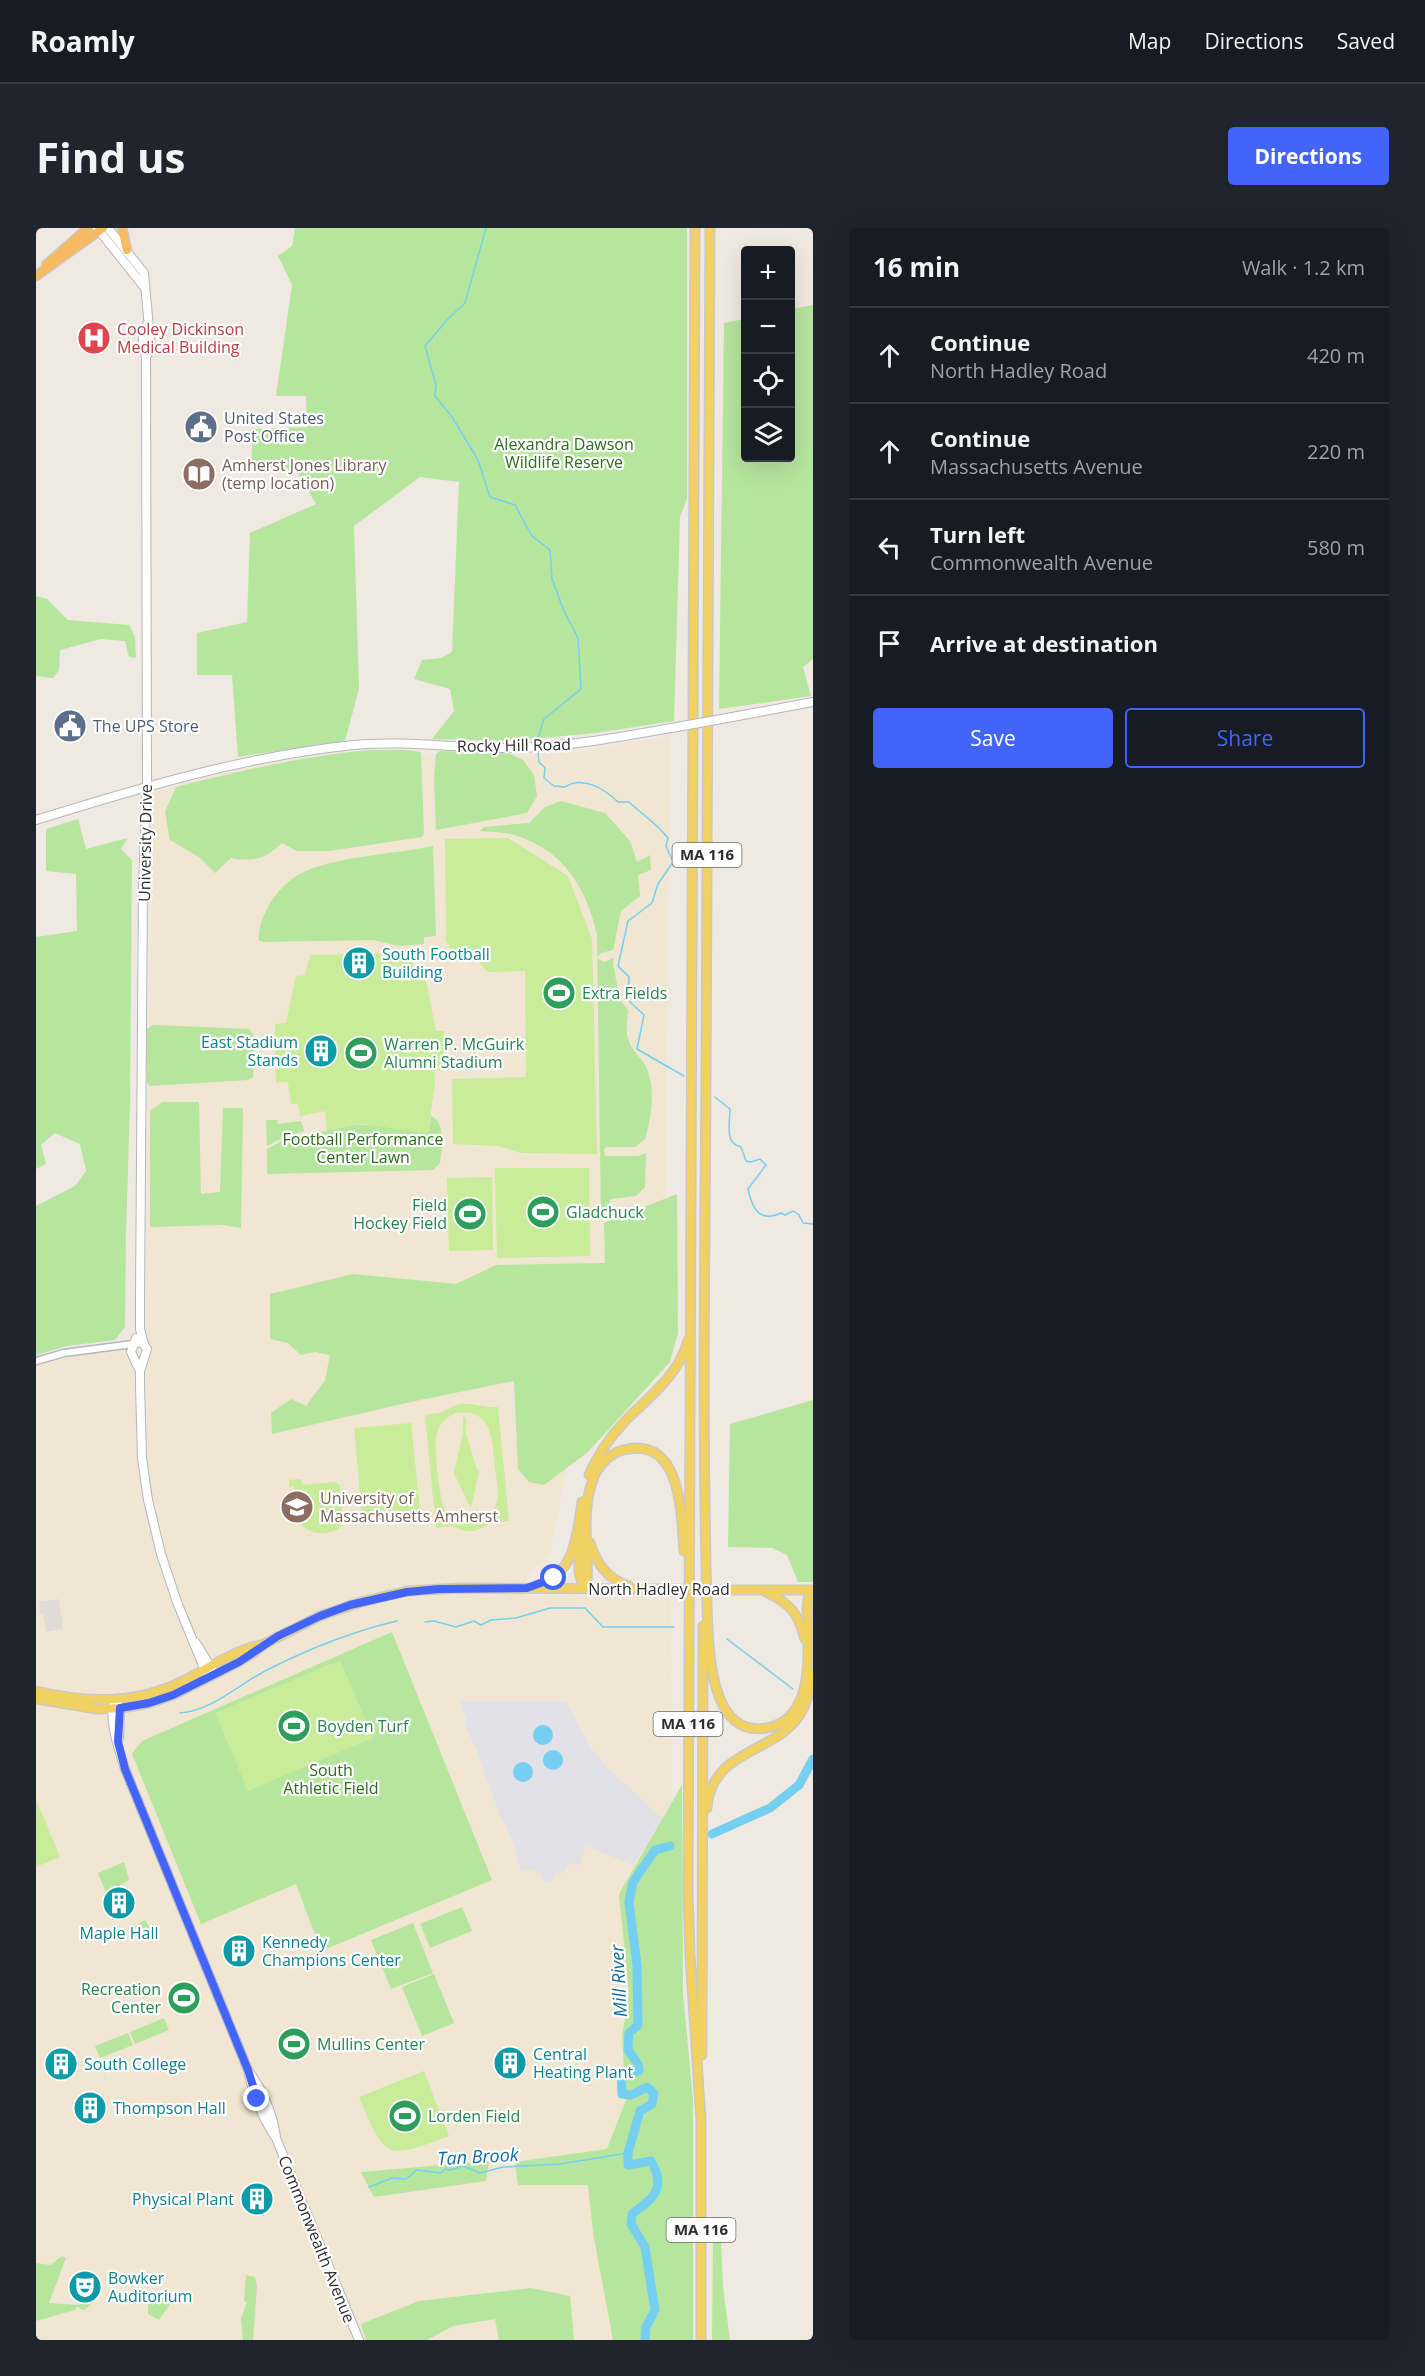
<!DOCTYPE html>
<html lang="en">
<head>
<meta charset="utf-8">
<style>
  body { margin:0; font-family:"Open Sans",sans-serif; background:#20242c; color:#f1f3f6 }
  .controls { position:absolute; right:18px; top:18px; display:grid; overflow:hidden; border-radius:6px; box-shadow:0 6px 24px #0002 }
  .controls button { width:54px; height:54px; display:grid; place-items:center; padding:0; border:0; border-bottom:2px solid #363941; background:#171b24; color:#f1f3f6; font:30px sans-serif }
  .stop { position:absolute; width:18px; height:18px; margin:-14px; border:4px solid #4264fb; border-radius:50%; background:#fff }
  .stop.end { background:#4264fb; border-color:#fff; box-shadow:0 2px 6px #0008 }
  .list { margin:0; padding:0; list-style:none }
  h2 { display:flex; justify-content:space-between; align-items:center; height:78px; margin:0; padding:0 24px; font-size:26px }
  h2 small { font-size:20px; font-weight:400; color:#9ea1a6 }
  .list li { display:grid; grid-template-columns:39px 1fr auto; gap:18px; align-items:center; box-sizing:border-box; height:96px; padding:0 24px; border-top:2px solid #363941 }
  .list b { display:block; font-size:22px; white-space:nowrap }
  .list p { margin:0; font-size:20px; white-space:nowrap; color:#9ea1a6 }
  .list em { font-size:20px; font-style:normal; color:#9ea1a6 }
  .actions { display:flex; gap:12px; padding:18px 24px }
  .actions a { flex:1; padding:14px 0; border:2px solid #4264fb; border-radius:6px; text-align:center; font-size:21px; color:#4264fb }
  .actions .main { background:#4264fb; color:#fff }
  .icon { flex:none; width:33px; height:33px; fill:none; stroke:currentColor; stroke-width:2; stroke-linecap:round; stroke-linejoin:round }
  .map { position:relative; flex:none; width:777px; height:2112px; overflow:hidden; border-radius:6px }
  header { display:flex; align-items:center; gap:36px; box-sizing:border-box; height:84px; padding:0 30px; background:#171b24; border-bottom:2px solid #363941 }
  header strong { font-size:28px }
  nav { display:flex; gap:33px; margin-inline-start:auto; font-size:21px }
  .intro { display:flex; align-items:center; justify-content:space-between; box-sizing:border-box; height:144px; padding:0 36px }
  h1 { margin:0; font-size:42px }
  .button { padding:15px 27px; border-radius:6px; background:#4264fb; color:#fff; font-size:21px; font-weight:700 }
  main { display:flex; gap:36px; padding:0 36px }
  aside { flex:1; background:#171b24; border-radius:6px; box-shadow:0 6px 24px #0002 }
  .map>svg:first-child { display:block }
</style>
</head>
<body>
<header>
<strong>Roamly</strong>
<nav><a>Map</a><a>Directions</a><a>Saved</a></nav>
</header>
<div class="intro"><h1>Find us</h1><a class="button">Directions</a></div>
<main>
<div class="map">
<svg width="777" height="2112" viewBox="0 0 777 2112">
  <rect width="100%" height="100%" fill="#efe9e1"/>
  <path fill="#e3e1e8" d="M423,1473h107l24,45 15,19 58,54 -13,24 -17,22 -54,1 -11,-2 -4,10 -7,-2 -6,12 -30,-13 -17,-50 -2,1 -24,-68 -15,-32 3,-2z"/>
  <path fill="#f0e6d1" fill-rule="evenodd" d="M634,508l-6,596 -96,129 -18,93 -23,21 -1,21 145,1 1,743h-636v-976l42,-10 50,-7 11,-11 6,-20 8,-523 64,-18 70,-15 40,-4 206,-1 47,-3zM423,1473h107l24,45 15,19 58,54 -13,24 -17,22 -47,-19 -7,20 -11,-2 -4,10 -7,-2 -7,12 -6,-2 -3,-8 -10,-5 -10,2 -6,-14 2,-4 -13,-32 -3,1 -23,-68 -15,-32 3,-1z"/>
  <path fill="#b6e59e" d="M259,0h392v271l-7,18 -6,204 -79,12 -83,8 -80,-2 22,-28 -4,-22 -36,-10 8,-19 19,-2 11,-6 7,-170 -39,-5 -66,49 5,163 -14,52 -107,16 -6,-82h-35v-42l50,-11 3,-89 66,-29 -19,-32 -46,-8 2,-35 54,-2 -1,-31h-30l16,-111 -14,-29 14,-10z
    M777,77v354l-10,8 8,29 -92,13 5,-386 21,-4 1,139h44l1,-149z
    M0,368l11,3 21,21 61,5 6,12 1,21 -7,-1 -4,-16 -24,-2 -41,11 -1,20 -6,8 -17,-2z
    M333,522h35l17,2 3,81 -2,4 -93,14h-32l-15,-8c-16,16 -29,19 -51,15l-16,15 -16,-16 -29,-17 -5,-28 11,-25c63,-16 128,-31 193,-37z
    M404,523l69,2 14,7 11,15 3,21 -10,17 -91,17 -2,-53 2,-23z
    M525,573l44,12 25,28 7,21 13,-7 1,15 -13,5 2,21 -19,15 -8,39 -12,3 -4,5 7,4 10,-4 -1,6 7,36 8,10c0,9 -3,20 0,28 4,15 14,19 19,31 9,21 4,50 -2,70l-10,8h-29l-2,3 1,6h33l8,-3 -1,34 -9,9 -25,3 -10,22 -4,-286c-10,-46 -33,-84 -80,-99 -11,-4 -25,-4 -37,-5l4,-4 45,-4 16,-16z
    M42,591l8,30 42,-11 -7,11 11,11 -2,243 -4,131 -1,93 -10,13 -48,6 -31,9v-149l39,-20 11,-15 -6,-27 -25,-11 -14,12 5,19 -10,5v-232l41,-6 -1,-57 -30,-3v-42z
    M397,618l3,90 -12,1v7l-25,2 -26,-6 -109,2 -5,-2c-1,-10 3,-22 8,-31 8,-16 22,-31 39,-38 34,-15 90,-17 127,-25z
    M117,797l96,4 5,7 -1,41 -5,3 -99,6 -2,-4v-53z
    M126,874h37l2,92 19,-2 3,-84h20l-2,120 -19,-3 -72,2v-116z
    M395,888c15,5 11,34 9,47l-7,7 -166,4v-25l18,-10 69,-14h19l55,8z
    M230,892h11l1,4 23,-3 3,10 -26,9 -11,6z
    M641,966l1,139 -8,29 -82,90 -44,33 -15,-3 -11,-13 -4,-88 -99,20 -143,33 -1,-21 20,-14 15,7 19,-26 5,-25 -15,-3 -14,3 -13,-12 -18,-4v-45l83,-20 103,10 40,-19 109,-2 -1,-40z
    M777,1172v182h-15l-11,-27 -15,-7 -44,-1 2,-123z
    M356,1404l100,248 -171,71 -25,-67 -95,40 -69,-170 10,-13z
    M646,1557l1,208 10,107v240h-80l-20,-107 -5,-48h-70l-3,-23 92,-13 19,-49 -4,-64 7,-41 -10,-101z
    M88,1634l5,18 -23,13 -8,-20z
    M426,1679l10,24 -42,17 -10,-24z
    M109,1692l10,16 -13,5 -7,-15z
    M377,1695l20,50 -42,16 -20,-49z
    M398,1746l20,49 -32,13 -20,-49z
    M128,1790l5,12 -34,14 -5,-12z
    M92,1805l5,12 -33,13 -5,-12z
    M453,1933l-3,20 -112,16 -13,-25z
    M677,2008l8,7 2,44 7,53h-18z
    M26,2028l4,2 -17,45 30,2 3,-4 11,1 -8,8 -5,-1 -2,-3 -3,4 -39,11v-58l14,2z
    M210,2047l9,2 2,9 -4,54h-10l-2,-22 6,-16 -3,-1z
    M495,2060l39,8 4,44h-75l-4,-21 -42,7 -26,14h-61l-5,-16 58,-23z
    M140,2067l-17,25 -11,-6v-13z"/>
  <path fill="#c9ec9a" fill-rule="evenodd" d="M472,610l60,38 24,63 5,215 -76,-1 -22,-7 -46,-2 -1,-65 74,-2 -1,-106 -37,1 -11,-12 -27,1 -1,-18h-3l-1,-104z
    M373,725l6,19 9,-1 12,60h8l1,39 -11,1 1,11 -7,51 -65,-9 -36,6 -2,-19 -25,5 -2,-12h-7l-3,-22 -12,1 -1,-59 11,-1 10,-47 9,-1 5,-20z
    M459,940h94l1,88 -93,2z
    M456,949l1,73 -44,1 -2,-73z
    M423,1176c14,-1 25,4 39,3l11,114 -15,1 -19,9h-10l-14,-5 -15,2 -11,-113 15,-2zM420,1185c37,-5 36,27 39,54 1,11 5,26 1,37 -7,22 -39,26 -51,6 -6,-11 -12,-67 -8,-78 3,-10 10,-15 19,-19z
    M427,1189h3v16l11,37h2l-8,39 -17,-36 9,-40z
    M375,1195l9,87 -58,5 -8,-87z
    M265,1251l1,6 33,-3 5,3 3,41c-30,21 -61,-7 -48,-40l-6,1v-7z
    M304,1432l33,78 -125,53 -33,-78z
    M0,1571l24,58 -24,10z
    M388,1843l25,65c-64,24 -63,24 -90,-39z"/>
  <path fill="#dfdcd8" d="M23,1371l4,30 -17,3 -3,-17h-3l-1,-13z"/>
  <path fill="#75cff0" d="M497 1507a10 10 0 1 1 20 0a10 10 0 1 1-20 0Z
    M507 1532a10 10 0 1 1 20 0a10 10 0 1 1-20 0Z
    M477 1544a10 10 0 1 1 20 0a10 10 0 1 1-20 0Z"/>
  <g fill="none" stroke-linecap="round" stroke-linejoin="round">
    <path stroke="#75cff0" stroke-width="1.5" d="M450,0l-21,75 -18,17 -22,26 11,39 -1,11 17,21 26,43 12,37 25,8 17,31 18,14 2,29 12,32 14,27 3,51 -37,30 -7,22
      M502,525l1,9 6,6 -1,10 10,8 11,1c17,-12 40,2 53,15h11c14,13 27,21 39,36l-2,8 7,16 -15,22 -6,19 -24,18 -10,45 11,11 -1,23 16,15 -7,34 47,27
      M679,869l15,12c0,14 -6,34 11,38l5,14 5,1 9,-3 6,6 -18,24c4,19 11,34 33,24l4,2 8,-4 6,4 4,8 10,1
      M389,1394l9,-1 22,6 18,-6 7,4 10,-5 25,-2 34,-10h35l18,19h71
      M691,1411l66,50
      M144,1485c33,-2 61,-31 91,-45 40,-20 83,-37 126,-47
      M333,1959l23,-9 14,1 11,-9 24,3 4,-4 5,1 13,-4 17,7 23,-6 57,-3 68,-11"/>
    <path stroke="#75cff0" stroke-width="9" d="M676,1606l58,-26 29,-23 14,-26
      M609,2112l1,-13 9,-17 -10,-63 -14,-23 1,-10c21,-16 35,-25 19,-53l-23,4v-12l12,-42 12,-7 2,-10 -7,-7 -16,8 -9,-1 -1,-22 18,-1 -1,-7 -10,-14 1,-17 9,-8 -1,-60 -8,-63 4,-20 22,-32 15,-4"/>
    <defs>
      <path id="tertiary" d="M0,1133l28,-8 69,-9"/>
      <path id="secondary" d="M61,0l48,60
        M72,0l36,45 7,77 -5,6
        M680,492l97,-18
        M0,592c103,-32 210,-64 318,-75 53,-5 106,4 159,3 59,-1 117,-13 175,-23
        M100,1110l-5,14 9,19
        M98,1115l8,-1 5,7 -7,22v15l2,72 6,42 13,54 16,48 29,71
        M108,1116l-4,-15v-31l3,-411 4,-107 -1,-424c-6,-11 -3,-23 2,-34
        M160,1415l19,31
        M78,1475c-6,16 6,50 11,66l123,301c5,24 14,48 28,68l83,202
        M81,1475l3,5 -1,30
        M214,1845c13,18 23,42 26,64"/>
      <path id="primary" d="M659,0l-7,1665 2,62 11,166
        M674,0c0,283 -2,566 -4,849 -1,176 -4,351 1,527 1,34 1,110 39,123 10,3 23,2 33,-3 34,-18 29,-69 29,-101 -1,-12 -2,-22 3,-33
        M553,1247c9,-21 21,-38 36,-54 25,-25 54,-46 63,-81
        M543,1308v35l4,18
        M554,1315c7,21 17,36 39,43
        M502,1357c37,-11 39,-50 44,-83
        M547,1361l4,-7c2,-33 -6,-68 5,-100 5,-15 16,-28 31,-32 59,-15 58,64 61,101
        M686,1362h89
        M730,1364c24,11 32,21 39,47
        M0,1463c51,12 101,14 149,-11 24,-12 48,-29 75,-35
        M0,1471l61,10 25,-1 27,-5 24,-8 46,-23 33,-18 12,-10 56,-28 41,-14 46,-11 53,-3 213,1
        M671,1580c4,-56 61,-54 89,-88 11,-13 14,-31 17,-47
        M666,1827l1,-429
        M665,2112v-225"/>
      <path id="trunk" d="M86,0l5,22
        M10,37l42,-37
        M0,48l67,-48"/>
    </defs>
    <use href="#tertiary" stroke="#b4b7c1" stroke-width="9"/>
    <use href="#secondary" stroke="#b4b7c1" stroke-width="10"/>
    <use href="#primary" stroke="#c9c9c9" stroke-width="11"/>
    <use href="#trunk" stroke="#c9c9c9" stroke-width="11"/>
    <use href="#tertiary" stroke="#fff" stroke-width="6"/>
    <use href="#secondary" stroke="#fff" stroke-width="8"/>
    <use href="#primary" stroke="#f2d163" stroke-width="8"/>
    <use href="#trunk" stroke="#f8ba60" stroke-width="8"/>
    <defs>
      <path id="secondary-bridge" d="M652,497l28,-5"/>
      <path id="primary-bridge" d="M637,1361l49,1"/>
    </defs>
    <use href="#secondary-bridge" stroke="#b4b7c1" stroke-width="10" stroke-linecap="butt"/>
    <use href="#primary-bridge" stroke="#c9c9c9" stroke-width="11" stroke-linecap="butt"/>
    <use href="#secondary-bridge" stroke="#fff" stroke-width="8"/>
    <use href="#primary-bridge" stroke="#f2d163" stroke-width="8"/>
  </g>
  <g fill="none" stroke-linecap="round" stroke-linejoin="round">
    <path stroke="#4264fb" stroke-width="8" d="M221,1871l-9,-29 -123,-301 -7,-27 2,-34 29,-5 24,-8 66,-33 39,-26 42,-20 30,-11 57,-13 32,-3 88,-1 27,-10"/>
  </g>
  <defs>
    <symbol id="hospital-disc" viewBox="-11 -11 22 22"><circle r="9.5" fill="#e0444e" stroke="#fff"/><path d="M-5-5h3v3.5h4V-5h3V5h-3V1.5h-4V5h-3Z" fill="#fff"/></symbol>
    <symbol id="civic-disc" viewBox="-11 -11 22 22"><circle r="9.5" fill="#5c6f8a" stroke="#fff"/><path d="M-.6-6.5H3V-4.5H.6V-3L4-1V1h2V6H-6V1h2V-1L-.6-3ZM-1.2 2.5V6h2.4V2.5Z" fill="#fff"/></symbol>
    <symbol id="library-disc" viewBox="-11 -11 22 22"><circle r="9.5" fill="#8d6e63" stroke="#fff"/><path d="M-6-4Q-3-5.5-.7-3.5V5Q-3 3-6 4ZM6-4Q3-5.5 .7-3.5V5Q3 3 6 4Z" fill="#fff"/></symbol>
    <symbol id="building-disc" viewBox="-11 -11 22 22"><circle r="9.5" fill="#0f9aa8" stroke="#fff"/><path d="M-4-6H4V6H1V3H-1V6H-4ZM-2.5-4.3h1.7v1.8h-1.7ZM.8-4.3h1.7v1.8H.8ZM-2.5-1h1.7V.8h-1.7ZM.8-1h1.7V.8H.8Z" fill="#fff"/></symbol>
    <symbol id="stadium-disc" viewBox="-11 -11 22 22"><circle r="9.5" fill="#2e9e5b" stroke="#fff"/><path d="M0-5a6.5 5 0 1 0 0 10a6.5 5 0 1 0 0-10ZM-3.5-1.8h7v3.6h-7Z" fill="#fff"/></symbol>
    <symbol id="university-disc" viewBox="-11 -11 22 22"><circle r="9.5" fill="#8d6e63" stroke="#fff"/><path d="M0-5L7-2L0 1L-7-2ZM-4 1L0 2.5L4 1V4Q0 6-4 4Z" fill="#fff"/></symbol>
    <symbol id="theatre-disc" viewBox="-11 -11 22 22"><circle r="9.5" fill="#0f9aa8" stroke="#fff"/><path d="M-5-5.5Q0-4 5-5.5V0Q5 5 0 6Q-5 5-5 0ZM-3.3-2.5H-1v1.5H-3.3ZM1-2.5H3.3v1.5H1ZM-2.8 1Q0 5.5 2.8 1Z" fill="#fff"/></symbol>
  </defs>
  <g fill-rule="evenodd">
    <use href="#hospital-disc" x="39" y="91" width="38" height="38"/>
    <use href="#civic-disc" x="146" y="180" width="38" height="38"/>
    <use href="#library-disc" x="144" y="227" width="38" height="38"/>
    <use href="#civic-disc" x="15" y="479" width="38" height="38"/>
    <use href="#building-disc" x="304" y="716" width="38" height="38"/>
    <use href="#stadium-disc" x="504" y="746" width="38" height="38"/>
    <use href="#building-disc" x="266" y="804" width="38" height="38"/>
    <use href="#stadium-disc" x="306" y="806" width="38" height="38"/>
    <use href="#stadium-disc" x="488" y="965" width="38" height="38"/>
    <use href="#stadium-disc" x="415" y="967" width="38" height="38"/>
    <use href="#university-disc" x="242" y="1260" width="38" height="38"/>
    <use href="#stadium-disc" x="239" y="1479" width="38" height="38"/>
    <use href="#building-disc" x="64" y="1656" width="38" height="38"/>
    <use href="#building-disc" x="184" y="1704" width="38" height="38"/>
    <use href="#stadium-disc" x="129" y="1751" width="38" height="38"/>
    <use href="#stadium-disc" x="239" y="1797" width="38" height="38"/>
    <use href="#building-disc" x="455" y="1816" width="38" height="38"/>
    <use href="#building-disc" x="6" y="1817" width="38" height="38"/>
    <use href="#building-disc" x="35" y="1861" width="38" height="38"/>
    <use href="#stadium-disc" x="350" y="1869" width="38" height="38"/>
    <use href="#building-disc" x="202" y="1952" width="38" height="38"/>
    <use href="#theatre-disc" x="30" y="2040" width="38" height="38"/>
  </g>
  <g text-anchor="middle" stroke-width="4.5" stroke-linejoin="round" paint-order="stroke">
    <g fill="#fff" stroke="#6d6d6d" stroke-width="1.5">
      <rect x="636.5" y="615" width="69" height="24" rx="4.5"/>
      <rect x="617.5" y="1484" width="69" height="24" rx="4.5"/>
      <rect x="630.5" y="1990" width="69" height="24" rx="4.5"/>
    </g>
    <g font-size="15" font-weight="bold" fill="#2e2e2e">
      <text x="671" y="632">MA 116</text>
      <text x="652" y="1501">MA 116</text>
      <text x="665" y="2007">MA 116</text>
    </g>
    <g font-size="16" fill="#be3a42" stroke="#fff" text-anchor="start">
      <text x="81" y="107">Cooley Dickinson<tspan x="81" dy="18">Medical Building</tspan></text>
    </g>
    <g font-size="16" fill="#4e5e75" stroke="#fff" text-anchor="start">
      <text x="188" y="196">United States<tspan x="188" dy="18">Post Office</tspan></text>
      <text x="57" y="504">The UPS Store</text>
    </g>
    <g font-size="16" fill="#2c6e1b" stroke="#fff">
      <text x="528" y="222">Alexandra Dawson<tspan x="528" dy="18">Wildlife Reserve</tspan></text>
      <text x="327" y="917">Football Performance<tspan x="327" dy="18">Center Lawn</tspan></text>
      <text x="295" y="1548">South<tspan x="295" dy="18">Athletic Field</tspan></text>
    </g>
    <g font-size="16" fill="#785e54" stroke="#fff" text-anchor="start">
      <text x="186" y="243">Amherst Jones Library<tspan x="186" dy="18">(temp location)</tspan></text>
      <text x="284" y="1276">University of<tspan x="284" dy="18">Massachusetts Amherst</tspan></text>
    </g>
    <g font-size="16" fill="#2e2e2e" stroke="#fff">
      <text transform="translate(478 517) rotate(-1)" y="6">Rocky Hill Road</text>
      <text transform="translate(109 615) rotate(-89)" y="6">University Drive</text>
      <text x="623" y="1367">North Hadley Road</text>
      <text transform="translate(281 2011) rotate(68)" y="6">Commonwealth Avenue</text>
    </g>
    <g font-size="16" fill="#0d838f" stroke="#fff" text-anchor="start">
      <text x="346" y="732">South Football<tspan x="346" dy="18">Building</tspan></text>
      <text x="262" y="820" text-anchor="end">East Stadium<tspan x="262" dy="18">Stands</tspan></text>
      <text x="83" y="1711" text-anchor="middle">Maple Hall</text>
      <text x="226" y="1720">Kennedy<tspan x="226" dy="18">Champions Center</tspan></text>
      <text x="497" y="1832">Central<tspan x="497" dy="18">Heating Plant</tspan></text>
      <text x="48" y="1842">South College</text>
      <text x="77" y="1886">Thompson Hall</text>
      <text x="198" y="1977" text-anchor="end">Physical Plant</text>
      <text x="72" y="2056">Bowker<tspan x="72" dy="18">Auditorium</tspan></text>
    </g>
    <g font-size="16" fill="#27864d" stroke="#fff" text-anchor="start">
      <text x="546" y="771">Extra Fields</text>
      <text x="348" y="822">Warren P. McGuirk<tspan x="348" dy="18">Alumni Stadium</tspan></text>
      <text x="411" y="983" text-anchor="end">Field<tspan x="411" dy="18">Hockey Field</tspan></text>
      <text x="530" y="990">Gladchuck</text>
      <text x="281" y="1504">Boyden Turf</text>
      <text x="125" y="1767" text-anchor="end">Recreation<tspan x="125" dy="18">Center</tspan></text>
      <text x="281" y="1822">Mullins Center</text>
      <text x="392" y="1894">Lorden Field</text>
    </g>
    <g font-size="18" font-style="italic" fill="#0d6fa3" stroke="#fff">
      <text transform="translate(583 1753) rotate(-93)" y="6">Mill River</text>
      <text transform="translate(442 1929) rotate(-3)" y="6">Tan Brook</text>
    </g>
  </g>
</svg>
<div class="controls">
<button>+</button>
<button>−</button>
<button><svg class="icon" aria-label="locate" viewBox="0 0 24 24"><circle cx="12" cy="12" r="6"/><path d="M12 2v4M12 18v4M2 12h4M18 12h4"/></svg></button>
<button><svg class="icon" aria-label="layers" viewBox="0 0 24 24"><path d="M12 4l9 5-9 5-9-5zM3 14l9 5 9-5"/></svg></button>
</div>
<div class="stop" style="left:518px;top:1350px"></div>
<div class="stop end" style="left:221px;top:1871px"></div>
</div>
<aside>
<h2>16 min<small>Walk · 1.2 km</small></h2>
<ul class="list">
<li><svg class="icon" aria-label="ahead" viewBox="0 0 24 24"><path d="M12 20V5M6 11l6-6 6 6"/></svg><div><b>Continue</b><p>North Hadley Road</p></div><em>420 m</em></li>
<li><svg class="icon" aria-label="ahead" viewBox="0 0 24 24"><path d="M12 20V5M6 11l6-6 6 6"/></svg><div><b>Continue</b><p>Massachusetts Avenue</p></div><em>220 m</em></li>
<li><svg class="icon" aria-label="left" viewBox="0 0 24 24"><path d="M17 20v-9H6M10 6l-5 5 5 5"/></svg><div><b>Turn left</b><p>Commonwealth Avenue</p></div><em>580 m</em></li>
<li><svg class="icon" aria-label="arrive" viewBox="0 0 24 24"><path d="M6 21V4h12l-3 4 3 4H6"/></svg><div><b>Arrive at destination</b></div></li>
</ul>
<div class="actions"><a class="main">Save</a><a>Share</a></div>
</aside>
</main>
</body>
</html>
